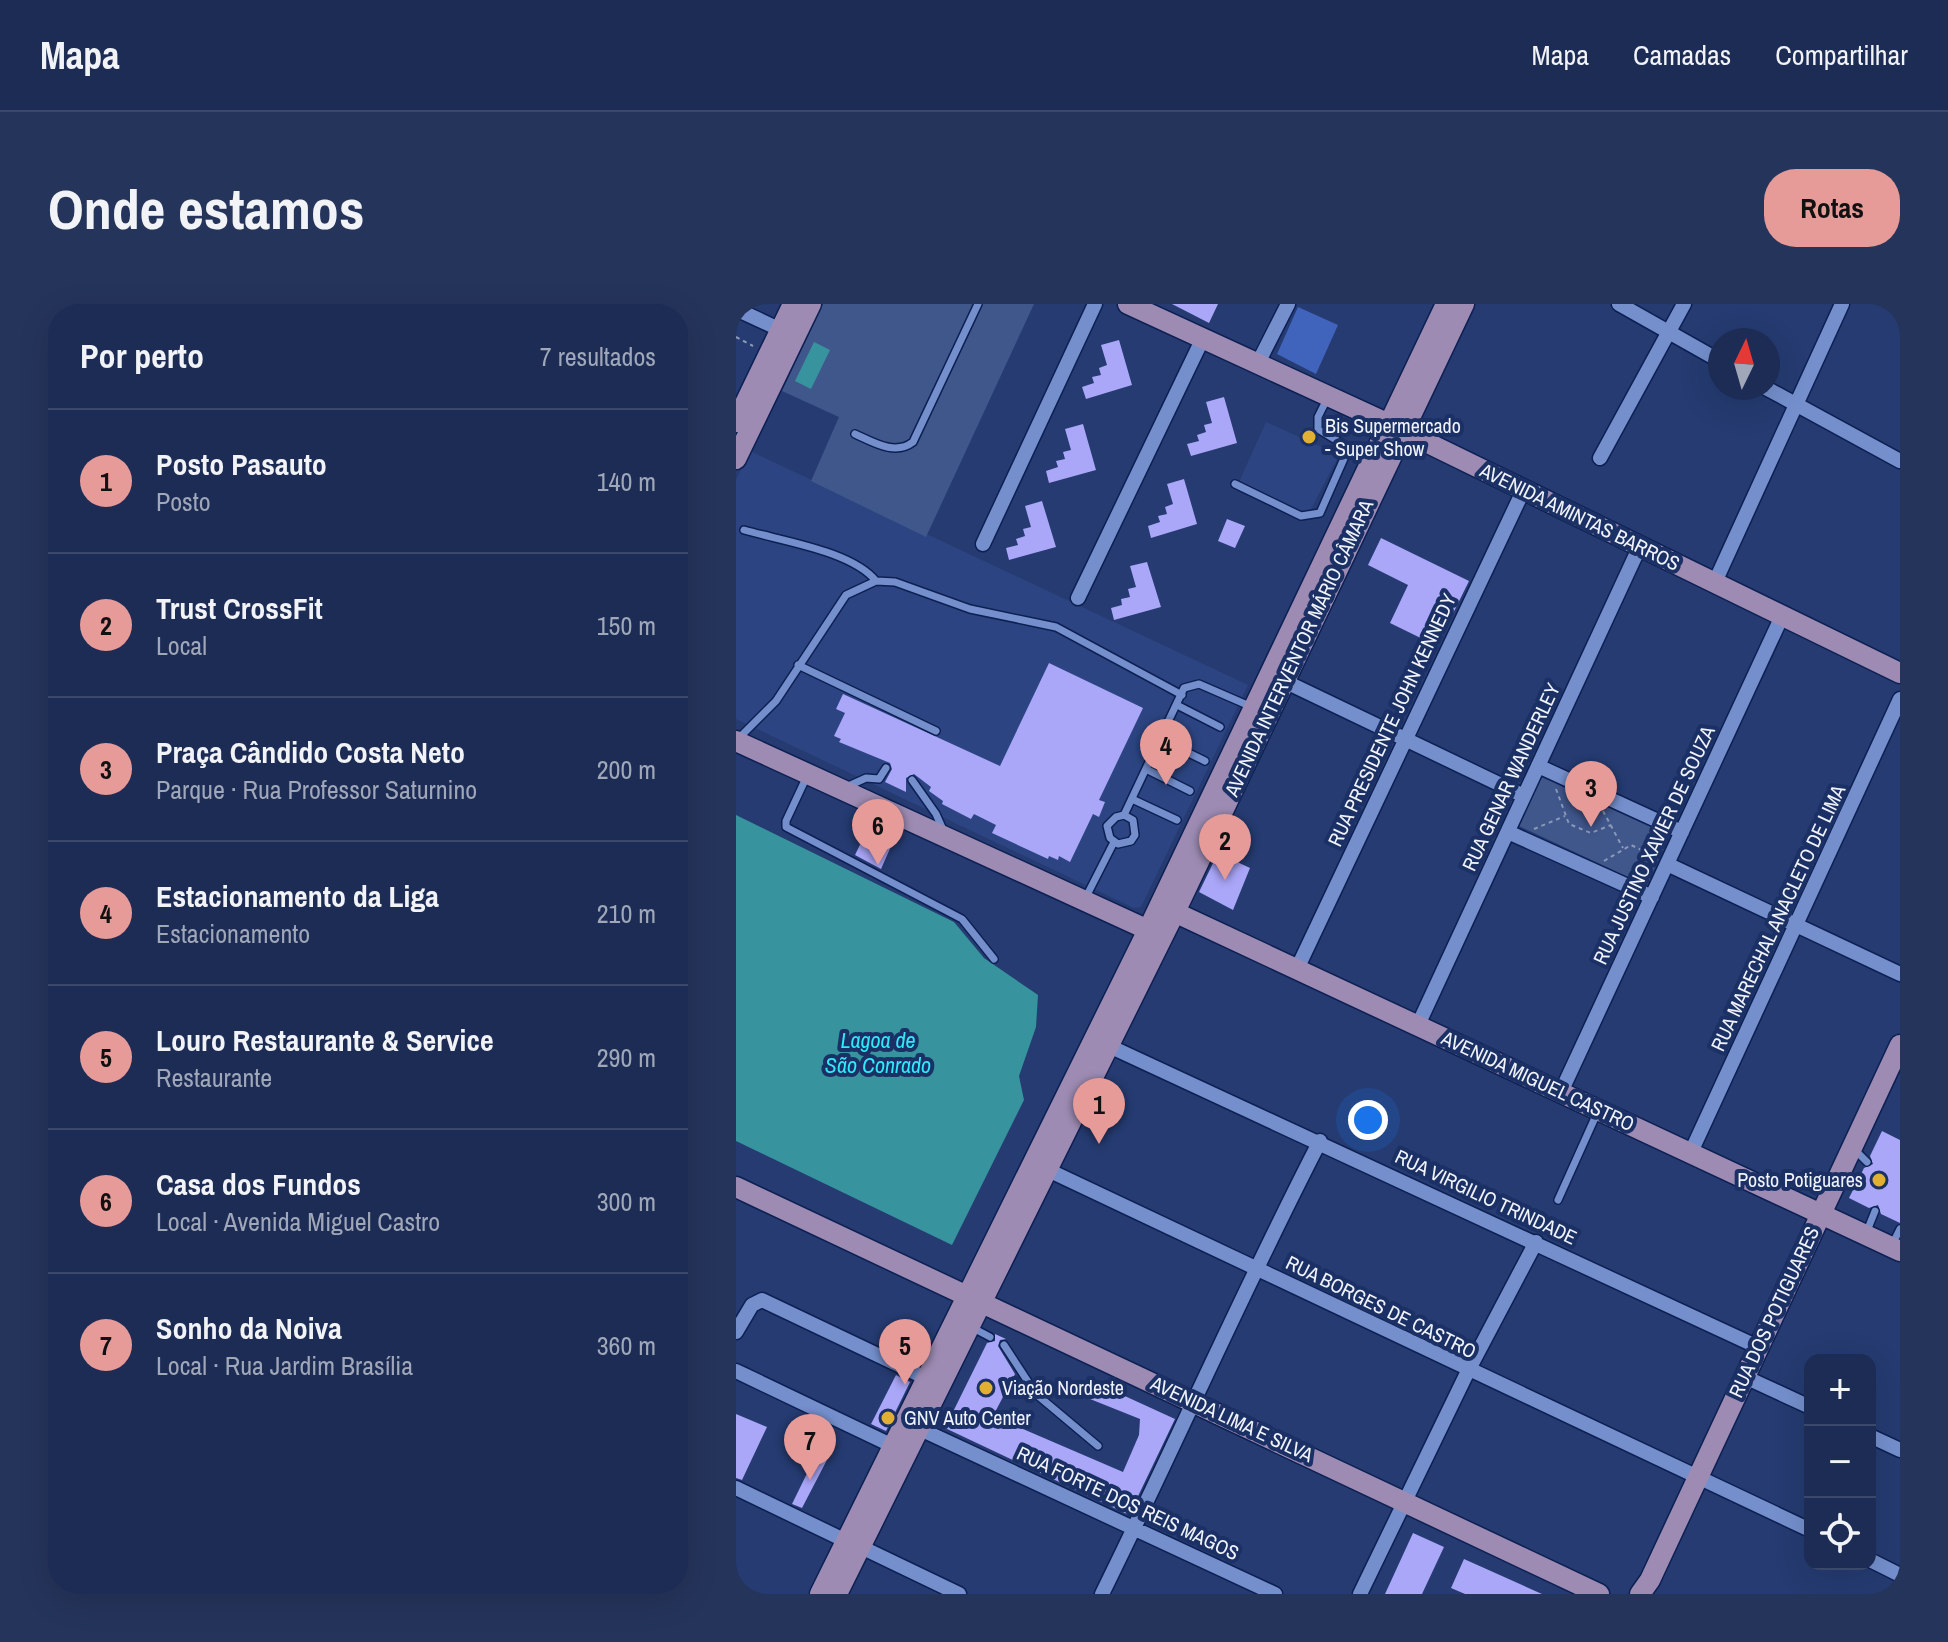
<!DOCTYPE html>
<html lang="pt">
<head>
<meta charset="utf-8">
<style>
  body { margin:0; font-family:"Archivo Narrow",sans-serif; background:#25345b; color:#f1f3f6 }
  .controls { position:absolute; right:24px; bottom:24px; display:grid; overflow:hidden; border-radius:16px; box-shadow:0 8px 32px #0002 }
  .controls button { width:72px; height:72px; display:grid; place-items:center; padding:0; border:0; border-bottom:2px solid #3a486c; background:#1c2c55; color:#f1f3f6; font:40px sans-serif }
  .compass { position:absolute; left:972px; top:24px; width:72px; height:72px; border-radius:50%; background:#1c2c55; box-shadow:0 8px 32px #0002; rotate:5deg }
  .you { position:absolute; left:632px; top:816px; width:28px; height:28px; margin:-20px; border:6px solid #fff; border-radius:50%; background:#1a73e8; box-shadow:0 0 0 12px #1a73e833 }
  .badge { display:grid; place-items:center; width:52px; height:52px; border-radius:50%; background:#e69b98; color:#111; font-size:26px; font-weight:700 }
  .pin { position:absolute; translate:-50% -66px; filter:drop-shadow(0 2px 4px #0008) }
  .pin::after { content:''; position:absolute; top:42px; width:28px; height:24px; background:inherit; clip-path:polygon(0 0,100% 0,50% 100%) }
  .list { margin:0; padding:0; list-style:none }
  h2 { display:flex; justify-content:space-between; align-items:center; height:104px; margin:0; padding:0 32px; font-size:34px }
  h2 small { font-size:26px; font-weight:400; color:#a0a7b9 }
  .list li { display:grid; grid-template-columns:52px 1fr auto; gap:24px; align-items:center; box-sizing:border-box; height:144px; padding:0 32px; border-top:2px solid #3a486c }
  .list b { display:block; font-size:30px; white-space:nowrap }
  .list p { margin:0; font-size:26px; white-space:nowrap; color:#a0a7b9 }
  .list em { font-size:26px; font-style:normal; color:#a0a7b9 }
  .icon { flex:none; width:44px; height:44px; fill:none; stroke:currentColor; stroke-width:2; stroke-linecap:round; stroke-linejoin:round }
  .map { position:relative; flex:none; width:1164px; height:1290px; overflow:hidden; border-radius:32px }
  header { display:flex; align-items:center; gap:48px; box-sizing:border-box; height:112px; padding:0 40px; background:#1c2c55; border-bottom:2px solid #3a486c }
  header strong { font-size:38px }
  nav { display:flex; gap:44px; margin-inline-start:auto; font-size:28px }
  .intro { display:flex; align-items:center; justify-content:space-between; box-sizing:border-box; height:192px; padding:0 48px }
  h1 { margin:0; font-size:56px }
  .button { padding:20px 36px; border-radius:32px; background:#e69b98; color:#111; font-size:28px; font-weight:700 }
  main { display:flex; gap:48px; padding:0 48px }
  aside { flex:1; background:#1c2c55; border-radius:32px; box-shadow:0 8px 32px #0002 }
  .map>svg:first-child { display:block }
</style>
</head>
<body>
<header>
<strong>Mapa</strong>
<nav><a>Mapa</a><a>Camadas</a><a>Compartilhar</a></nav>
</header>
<div class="intro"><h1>Onde estamos</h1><a class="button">Rotas</a></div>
<main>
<aside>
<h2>Por perto<small>7 resultados</small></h2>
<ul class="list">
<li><span class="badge">1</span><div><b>Posto Pasauto</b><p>Posto</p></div><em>140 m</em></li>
<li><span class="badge">2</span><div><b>Trust CrossFit</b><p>Local</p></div><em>150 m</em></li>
<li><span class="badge">3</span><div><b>Praça Cândido Costa Neto</b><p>Parque · Rua Professor Saturnino</p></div><em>200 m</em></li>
<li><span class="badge">4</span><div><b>Estacionamento da Liga</b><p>Estacionamento</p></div><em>210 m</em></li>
<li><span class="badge">5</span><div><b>Louro Restaurante &amp; Service</b><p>Restaurante</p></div><em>290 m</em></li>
<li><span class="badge">6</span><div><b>Casa dos Fundos</b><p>Local · Avenida Miguel Castro</p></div><em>300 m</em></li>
<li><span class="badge">7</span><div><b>Sonho da Noiva</b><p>Local · Rua Jardim Brasília</p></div><em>360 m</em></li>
</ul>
</aside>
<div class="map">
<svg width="1164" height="1290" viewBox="0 0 1164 1290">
  <rect width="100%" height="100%" fill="#253b71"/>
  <path fill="#2c4582" d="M530,118l73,33 -31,60 -69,-33z
    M14,147l498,234 -107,222 -7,1 -398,-189v-239z"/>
  <path fill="#40578c" d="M87,0h211l-108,233 -115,-56 28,-64 -57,-26z
    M804,468l130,60 -23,54 -132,-62z"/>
  <path fill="#4063bb" d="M562,3l40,18 -22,49 -39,-20z"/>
  <path fill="#37939d" d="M78,38l16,8 -19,39 -16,-8z
    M0,511l218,107 30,36 54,37 -2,32 -17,49 5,24 -72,145 -216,-104z"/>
  <path fill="#aaa6f8" d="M436,0h46l-9,19z
    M383,36l13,45 -46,14 -4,-12 12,-4 -2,-6 9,-2 -2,-7 8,-3 -6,-20z
    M488,93l13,46 -46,13 -4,-12 12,-3 -2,-6 9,-3 -2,-7 8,-2 -6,-21z
    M347,120l13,46 -47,13 -3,-12 12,-4 -2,-6 9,-2 -2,-7 8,-2 -6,-21z
    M448,175l13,45 -46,14 -3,-12 12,-4 -2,-6 9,-2 -2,-7 8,-3 -6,-20z
    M306,197l14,46 -47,13 -3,-12 12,-3 -2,-6 9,-3 -2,-7 8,-2 -6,-21z
    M491,215l18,7 -10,22 -17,-7z
    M645,234l88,43 -32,65 -47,-23 18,-38 -40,-20z
    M411,258l14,45 -47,13 -3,-12 11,-3 -1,-6 9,-2 -2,-8 8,-2 -6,-21z
    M313,359l94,45 -44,92 6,2 -6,15 -6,-3 -23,48 -11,-6 -1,4 -9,-4 -1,3 -56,-26 4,-8 -22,-11 -3,5 -29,-15 1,-3 -14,-10 2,-4 -17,-13 -8,4v14l-21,-10 7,-13 -2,-6 -51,-21 2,-3 -7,-3 11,-23 -9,-4 7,-15 157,72z
    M135,518l25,13 -15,34 -26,-14z
    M482,549l32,15 -17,42 -34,-18z
    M1146,827l18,9v83l-19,-9 -3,-9 -9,3 -20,-10 15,-30 9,-4 -3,-8z
    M259,1030l11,5 -6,1 -2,6 17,28 -22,42 130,56 16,-37 1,-16 -55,-22 7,-16 83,38 -46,96 -184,-87 42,-85 8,-2z
    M160,1071l14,7 -24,49 -15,-7z
    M0,1110l31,13 -25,53 -6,-2z
    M82,1147l11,5 -27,52 -10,-4z
    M677,1229l31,14 -22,47h-37z
    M728,1255l78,35h-77l-14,-6z"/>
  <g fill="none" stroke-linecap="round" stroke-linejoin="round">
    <defs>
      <path id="lane" d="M119,130c18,8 40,22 58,8l65,-138
        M499,180l66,32 19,-3 26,-59 -5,-11 -23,-14v-12l10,-20
        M8,226c38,11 108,21 132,51
        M62,361l138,66
        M441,401l43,22
        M2,435l38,-38 70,-106 30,-14 19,1 75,27 86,18 126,68
        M424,435l45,22
        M410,465l44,22
        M71,472l-21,45v6l176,92 32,40
        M176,476l24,34 8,18
        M108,484l22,-10 13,1 7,-11
        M396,495l45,21
        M388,511l-8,2 -9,9 3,12 8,6 13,-3 4,-6 -2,-15 -9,-5 60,-127 15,-4 53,23
        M350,593l28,-55
        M1117,844l14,14
        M822,896l40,-89
        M1131,927l8,-20
        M1156,941l8,-16
        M237,1024l17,9
        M268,1041l32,49 62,52"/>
      <path id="street" d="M883,0l101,57
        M0,5l45,21
        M522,59l30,-59
        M1030,84l134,73
        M864,154l84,-154
        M247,240l112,-240
        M979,278l127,-278
        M342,294l125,-260
        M546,376l242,116
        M802,462l144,66
        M772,528l144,65
        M931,560l233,110
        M561,665l227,-480
        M682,721l222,-479
        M373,742l649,301
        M825,788l222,-478
        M955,848l209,-453
        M312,866l762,360
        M0,1028l16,-27 10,-5 164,78
        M0,1067l157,75
        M1009,1073l65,30
        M184,1125l355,165
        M1134,1132l30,14
        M0,1184l110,53
        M125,1243l98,47
        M1134,1256l30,15
        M366,1290c74,-150 141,-304 218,-453
        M624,1290l108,-223 68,-129"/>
      <path id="secondary" d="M392,0l261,120 511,249
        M0,118l57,-118
        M0,155l75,-155
        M0,437l421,193
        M426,607l8,-1 730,341
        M0,883l863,407
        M84,1290l327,-662 299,-628
        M101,1290l338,-682 289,-608
        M904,1290l10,-14 250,-535"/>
    </defs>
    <use href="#lane" stroke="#0d2053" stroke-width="10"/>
    <use href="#street" stroke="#0d2053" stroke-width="17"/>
    <use href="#secondary" stroke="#0d2053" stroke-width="23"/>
    <path stroke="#8c98b6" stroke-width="2" stroke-dasharray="4 4" stroke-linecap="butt" d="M0,33l17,9
      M820,485l13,35 22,9 20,-8
      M867,507l20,37
      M798,525l31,-13
      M868,557l27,-16 23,11"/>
    <use href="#lane" stroke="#748fcc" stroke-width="7"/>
    <use href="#street" stroke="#748fcc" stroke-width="14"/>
    <use href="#secondary" stroke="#9d8bb3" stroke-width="20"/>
  </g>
  <g fill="#e1af34" stroke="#1b3065" stroke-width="3">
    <circle cx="573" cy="133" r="8"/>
    <circle cx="1143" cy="876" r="8"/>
    <circle cx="250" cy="1084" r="8"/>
    <circle cx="152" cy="1114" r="8"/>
  </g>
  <g text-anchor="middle" stroke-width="8" stroke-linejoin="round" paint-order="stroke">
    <g font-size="20" fill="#f0f3fa" stroke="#1b3065" text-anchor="start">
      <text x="589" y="129">Bis Supermercado<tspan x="589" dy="23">- Super Show</tspan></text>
      <text x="1127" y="883" text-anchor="end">Posto Potiguares</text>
      <text x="266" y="1091">Viação Nordeste</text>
      <text x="168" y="1121">GNV Auto Center</text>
    </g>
    <g font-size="20" fill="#f0f3fa" stroke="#1b3065">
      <text transform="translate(844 213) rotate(26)" y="7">AVENIDA AMINTAS BARROS</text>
      <text transform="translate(563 344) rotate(-65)" y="7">AVENIDA INTERVENTOR MÁRIO CÂMARA</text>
      <text transform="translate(656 416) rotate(-65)" y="7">RUA PRESIDENTE JOHN KENNEDY</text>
      <text transform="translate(775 473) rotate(-65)" y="7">RUA GENAR WANDERLEY</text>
      <text transform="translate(918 541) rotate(-65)" y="7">RUA JUSTINO XAVIER DE SOUZA</text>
      <text transform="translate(1042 614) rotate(-65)" y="7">RUA MARECHAL ANACLETO DE LIMA</text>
      <text transform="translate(802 777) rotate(25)" y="7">AVENIDA MIGUEL CASTRO</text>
      <text transform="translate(750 893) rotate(25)" y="7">RUA VIRGILIO TRINDADE</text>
      <text transform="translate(645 1003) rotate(26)" y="7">RUA BORGES DE CASTRO</text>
      <text transform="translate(1038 1008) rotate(-65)" y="7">RUA DOS POTIGUARES</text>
      <text transform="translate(496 1115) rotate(25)" y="7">AVENIDA LIMA E SILVA</text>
      <text transform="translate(392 1199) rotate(25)" y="7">RUA FORTE DOS REIS MAGOS</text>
    </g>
    <g font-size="22" font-style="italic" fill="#30eafc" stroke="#1b3065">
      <text x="142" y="744">Lagoa de<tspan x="142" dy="25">São Conrado</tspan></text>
    </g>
  </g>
</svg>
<div class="controls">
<button>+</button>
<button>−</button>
<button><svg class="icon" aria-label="locate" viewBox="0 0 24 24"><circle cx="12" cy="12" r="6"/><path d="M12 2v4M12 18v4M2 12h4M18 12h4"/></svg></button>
</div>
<svg class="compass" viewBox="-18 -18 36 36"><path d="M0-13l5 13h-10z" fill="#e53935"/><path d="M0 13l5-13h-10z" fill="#a0a7b9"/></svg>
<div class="you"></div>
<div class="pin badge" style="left:363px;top:840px">1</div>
<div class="pin badge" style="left:489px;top:576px">2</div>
<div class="pin badge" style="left:855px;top:523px">3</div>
<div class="pin badge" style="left:430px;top:481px">4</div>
<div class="pin badge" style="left:169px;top:1081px">5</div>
<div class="pin badge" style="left:142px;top:561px">6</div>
<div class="pin badge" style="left:74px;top:1176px">7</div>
</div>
</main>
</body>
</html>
